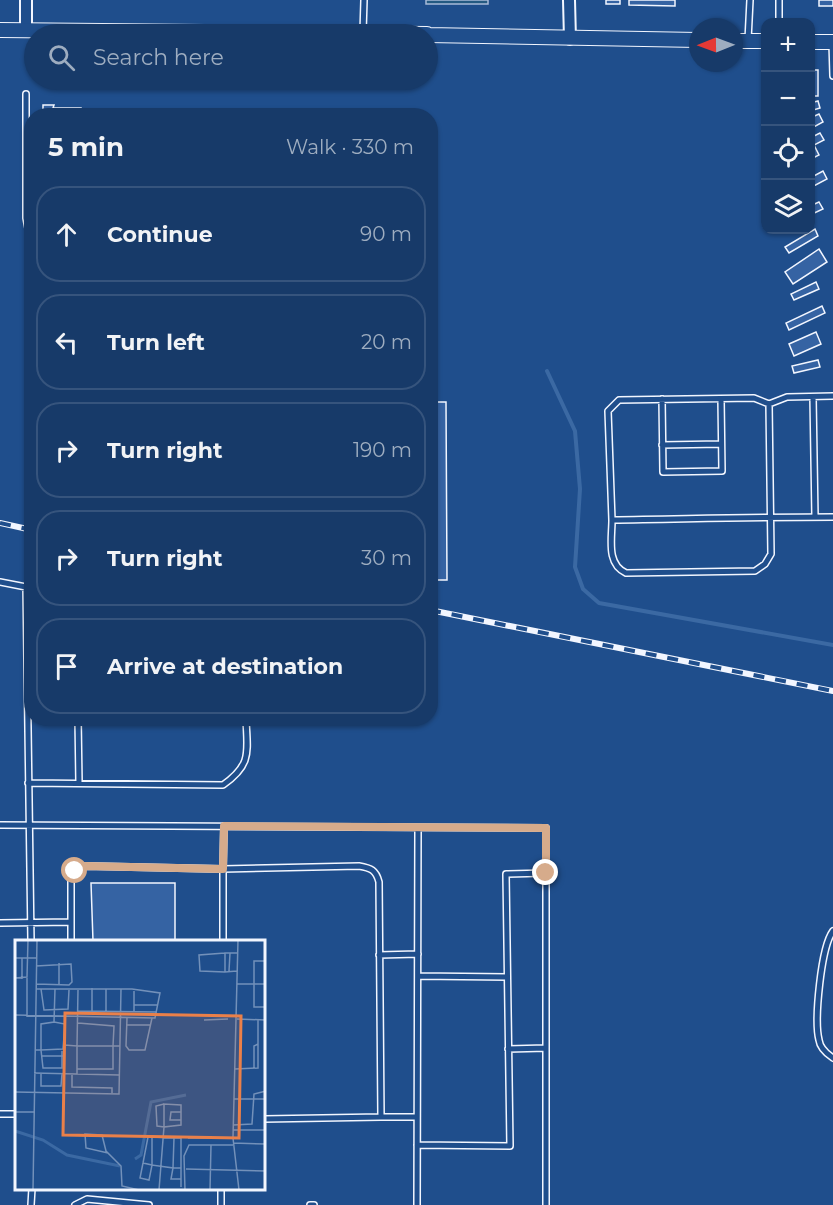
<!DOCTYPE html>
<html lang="en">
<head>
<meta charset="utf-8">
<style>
  body { margin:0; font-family:Montserrat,sans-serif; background:#20416f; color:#f1f3f6 }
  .controls { position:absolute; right:18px; top:18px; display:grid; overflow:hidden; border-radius:12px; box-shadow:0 2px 4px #0004 }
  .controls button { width:54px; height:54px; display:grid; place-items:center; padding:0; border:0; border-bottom:2px solid #36547d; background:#173a69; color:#f1f3f6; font:30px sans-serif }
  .compass { position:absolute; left:689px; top:18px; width:54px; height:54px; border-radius:50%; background:#173a69; box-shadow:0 2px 4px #0004; rotate:269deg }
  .stop { position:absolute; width:18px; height:18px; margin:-14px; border:4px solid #d6ab8b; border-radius:50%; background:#fff }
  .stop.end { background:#d6ab8b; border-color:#fff; box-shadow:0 2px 6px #0008 }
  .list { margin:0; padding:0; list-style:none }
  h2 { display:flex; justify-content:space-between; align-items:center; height:78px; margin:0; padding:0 24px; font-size:26px }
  h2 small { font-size:20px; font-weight:400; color:#9eadc0 }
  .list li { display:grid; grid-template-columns:39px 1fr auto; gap:18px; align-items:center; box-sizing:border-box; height:96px; margin:0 12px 12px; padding:0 12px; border:2px solid #36547d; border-radius:24px }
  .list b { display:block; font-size:22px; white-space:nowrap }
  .list em { font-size:20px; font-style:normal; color:#9eadc0 }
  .icon { flex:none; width:33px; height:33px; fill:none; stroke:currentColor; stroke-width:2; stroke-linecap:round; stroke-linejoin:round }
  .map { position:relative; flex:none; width:833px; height:1205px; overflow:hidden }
  .search { position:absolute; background:#173a69; box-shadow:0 2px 4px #0004; left:24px; top:24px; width:414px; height:66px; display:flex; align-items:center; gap:15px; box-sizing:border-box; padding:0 21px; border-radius:33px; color:#9eadc0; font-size:22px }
  .panel { position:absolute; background:#173a69; box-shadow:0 2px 4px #0004; left:24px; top:108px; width:414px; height:618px; border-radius:24px }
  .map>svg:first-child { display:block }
</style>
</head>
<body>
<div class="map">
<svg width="833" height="1205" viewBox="0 0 833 1205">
  <rect width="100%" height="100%" fill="#1f4e8c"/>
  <path fill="#245a82" stroke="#a8bbd7" stroke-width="1.5" d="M426,0h62v4h-62z"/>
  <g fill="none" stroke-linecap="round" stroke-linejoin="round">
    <path stroke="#3b69a3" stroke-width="4" d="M547,371l28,60 5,58 -5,78 8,22 16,14 234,42"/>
  </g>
  <path fill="#3563a3" stroke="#f2f6ff" stroke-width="1.5" d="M606,0h14v4h-14z
    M629,0h46v6l-46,-1z
    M819,0h14v6h-14z
    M811,70h7v26h-7z
    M818,101l2,7 -10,3v-8z
    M43,105h11l-1,3h28v8h-38z
    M819,114l4,8 -13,7v-11z
    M820,133l4,7 -10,5 5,10 -8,4 -1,-21z
    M823,171l4,8 -17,9v-10z
    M819,202l4,7 -13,6v-9z
    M815,229l3,7 -29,17 -4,-6z
    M819,249l8,13 -34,22 -8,-12z
    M816,282l3,7 -25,11 -3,-6z
    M822,306l3,7 -36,17 -3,-7z
    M816,332l5,12 -27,12 -5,-12z
    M818,360l2,7 -26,6 -2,-7z
    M430,402h16l1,178h-17z
    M91,883h84v58h-82z"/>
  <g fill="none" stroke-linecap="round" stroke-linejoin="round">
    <defs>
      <path id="service" d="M779,0v22
        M363,32l1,-32
        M748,40l2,-40
        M832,43l1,33
        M26,94v124l6,31
        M813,397l2,120
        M662,399l1,73 59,-1 -1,-72
        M769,404l18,-7 46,-1
        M662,445l59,-1
        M612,520c0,19 -6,44 14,53l129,-2 10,-7 6,-10 -2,-150 -15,-6 -135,2 -11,11 4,109c74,-1 147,-3 221,-3
        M0,582l26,5 5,354
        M78,718l1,65
        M28,783l195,2c30,-21 24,-34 23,-67
        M0,825l546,3v377
        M224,826l-1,43 136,-3c12,2 17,4 20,16l2,235h36
        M0,923l71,-1
        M833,931c-12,16 -19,89 -14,109 1,8 8,14 14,18
        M71,941v-61l4,-9 10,-5 138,3v72
        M379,955l39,-1
        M418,976l89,1
        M508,1049l38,-1
        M0,1114h16
        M264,1119l117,-2
        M417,1145l93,1 -4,-272 40,-1
        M31,1205l1,-17
        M75,1205l12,-6 62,6
        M221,1205v-17
        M310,1205h4
        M417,1205l1,-377"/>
      <path id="minor" d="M26,0v29
        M569,0l1,39"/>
      <path id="tertiary" d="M0,30l427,4
        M428,35l270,5
        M734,41h32
        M810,42h23"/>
    </defs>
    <use href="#service" stroke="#f2f6ff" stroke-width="8"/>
    <use href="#minor" stroke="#f2f6ff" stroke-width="14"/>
    <use href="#tertiary" stroke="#f2f6ff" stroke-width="16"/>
    <use href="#service" stroke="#1f4e8c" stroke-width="5"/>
    <use href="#minor" stroke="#1f4e8c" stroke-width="10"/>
    <use href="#tertiary" stroke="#1f4e8c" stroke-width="14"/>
    <defs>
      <path id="rail" d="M0,523l32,7
        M430,610l403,81"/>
    </defs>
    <use href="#rail" stroke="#f2f6ff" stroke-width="6"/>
    <use href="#rail" stroke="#1f4e8c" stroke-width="4" stroke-dasharray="11" stroke-linecap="butt"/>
  </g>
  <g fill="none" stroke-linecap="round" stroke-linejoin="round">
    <path stroke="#d6ab8b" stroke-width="8" d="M75,871l10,-5 138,3 1,-43 322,2v45"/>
  </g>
  <g transform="translate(15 940)">
    <rect width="250" height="250" fill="#1f4e8c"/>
    <path fill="none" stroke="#3b69a3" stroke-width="3" d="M0,191l28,9 24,15 53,11M120,219l6,-4 10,-53 35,-7"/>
    <path fill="none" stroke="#7391ba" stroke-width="1.5" d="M223,0l-5,198 6,52M0,18h21M251,21h-12v46h12M44,23v22M214,31l1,-18M222,31l-12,1v-19h13M210,32l-25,-1 -1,-16 26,-2M0,38l12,-1 1,-37M7,39v-21M21,44l33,1 3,-3 -1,-18 -35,2M222,44h29M26,49l3,21 24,-1 1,-19M119,65h24M63,71l79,1M77,71v-23M91,71v-22M119,72v-21M0,75l140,3 5,-25 -28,-4h-96M12,77v-39M112,78l-1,28 3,4h16l7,-32M222,79l29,1M189,80l24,-1M39,82l11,2 -2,25 -22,1v-26l13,-2 1,-33M111,85h25M49,105l13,1 1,-56M20,110h6l2,18h19v-17M26,116h22M62,129v-23h36l1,-20 -36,-3M220,129l23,-1v-49M239,129v-23l4,-2M19,133l85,2M26,133v13h20l1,-12M57,134v13l40,1v5M62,134v-5h36v-23h7M0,152l104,2 2,-105M219,159h32M0,172h19M166,180h-11l1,-8h10M218,185l19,-1 2,-30 12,-3M218,190h33M137,197l22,1M173,198h45M218,203l33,1M93,213l-22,-5 -1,-14 17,1 4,16 15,15 1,20 17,4M128,223l5,-26h4v28l-9,-2 -3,15 9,2 3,-15 21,3 -2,11h10v8M171,229l80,2M166,239v-11h-8l1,-30h7v30M18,250l4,-250M144,250l5,-63 17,-2v-20l-17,-1v23l-7,-1 -1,-20 8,-2M170,250l-1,-34 5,-11h44M195,250l1,-45"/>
    <path fill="#ea8049" fill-opacity="0.15" stroke="#ea8049" stroke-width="3" d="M50,73l176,3 -2,122 -176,-3z"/>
    <rect width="250" height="250" fill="none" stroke="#f2f6ff" stroke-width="3"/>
  </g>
</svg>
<div class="controls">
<button>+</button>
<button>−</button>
<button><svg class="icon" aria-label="locate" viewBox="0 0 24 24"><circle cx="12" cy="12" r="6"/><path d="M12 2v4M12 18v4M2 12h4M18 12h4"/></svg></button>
<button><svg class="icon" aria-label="layers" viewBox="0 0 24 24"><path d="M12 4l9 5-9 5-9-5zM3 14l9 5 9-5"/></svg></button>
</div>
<svg class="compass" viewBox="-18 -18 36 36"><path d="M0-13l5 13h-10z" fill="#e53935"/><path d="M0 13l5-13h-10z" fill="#9eadc0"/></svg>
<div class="stop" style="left:75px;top:871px"></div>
<div class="stop end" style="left:546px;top:873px"></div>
<div class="search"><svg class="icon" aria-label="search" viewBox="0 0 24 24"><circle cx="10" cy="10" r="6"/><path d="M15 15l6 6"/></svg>Search here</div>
<section class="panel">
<h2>5 min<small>Walk · 330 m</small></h2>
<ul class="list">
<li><svg class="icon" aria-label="ahead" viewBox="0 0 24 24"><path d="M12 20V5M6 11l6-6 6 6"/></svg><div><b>Continue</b></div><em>90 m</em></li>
<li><svg class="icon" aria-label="left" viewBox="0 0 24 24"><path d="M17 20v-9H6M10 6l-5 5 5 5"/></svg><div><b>Turn left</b></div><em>20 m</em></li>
<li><svg class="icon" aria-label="right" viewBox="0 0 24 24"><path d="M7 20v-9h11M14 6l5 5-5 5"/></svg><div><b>Turn right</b></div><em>190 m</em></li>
<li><svg class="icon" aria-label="right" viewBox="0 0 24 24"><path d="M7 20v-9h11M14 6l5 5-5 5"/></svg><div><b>Turn right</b></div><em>30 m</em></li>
<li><svg class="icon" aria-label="arrive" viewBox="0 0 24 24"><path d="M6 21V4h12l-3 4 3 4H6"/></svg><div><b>Arrive at destination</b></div></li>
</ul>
</section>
</div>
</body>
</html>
